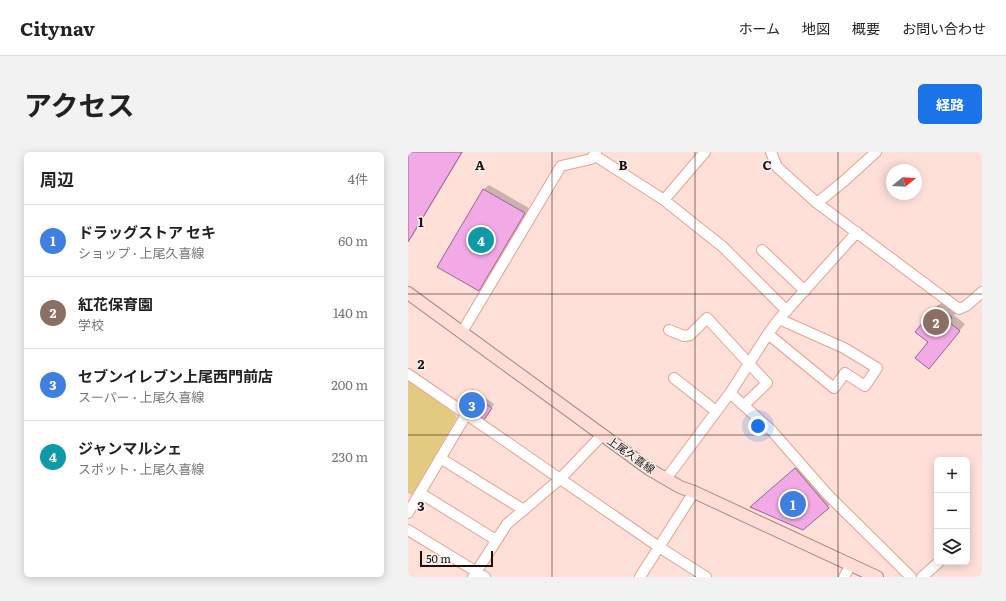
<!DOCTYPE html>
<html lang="ja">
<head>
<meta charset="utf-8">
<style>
  body { margin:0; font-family:Literata,"Noto Sans JP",serif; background:#f2f2f2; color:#222 }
  .controls { position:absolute; right:12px; bottom:12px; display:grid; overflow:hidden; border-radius:6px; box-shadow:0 2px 10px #0003 }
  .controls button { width:36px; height:36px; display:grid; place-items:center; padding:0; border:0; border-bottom:1px solid #e0e0e0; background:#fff; color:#222; font:20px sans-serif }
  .compass { position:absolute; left:478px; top:12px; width:36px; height:36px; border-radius:50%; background:#fff; box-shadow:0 2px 10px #0003; rotate:72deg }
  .scale { position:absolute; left:12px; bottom:10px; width:73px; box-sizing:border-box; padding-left:4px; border:2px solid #250c07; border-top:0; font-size:11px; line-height:14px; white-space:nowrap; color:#250c07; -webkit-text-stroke:3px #f5f5f5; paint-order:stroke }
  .you { position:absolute; left:350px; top:274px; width:14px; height:14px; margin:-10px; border:3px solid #fff; border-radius:50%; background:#1a73e8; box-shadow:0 0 0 6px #1a73e833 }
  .badge { display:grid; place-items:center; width:26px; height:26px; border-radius:50%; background:#1a73e8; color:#fff; font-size:13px; font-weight:700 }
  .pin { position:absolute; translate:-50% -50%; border:2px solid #fff; box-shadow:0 1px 4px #0006 }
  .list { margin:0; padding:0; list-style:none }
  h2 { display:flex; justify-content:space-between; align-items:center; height:52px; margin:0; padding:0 16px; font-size:17px }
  h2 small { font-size:13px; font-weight:400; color:#767676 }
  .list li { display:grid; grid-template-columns:26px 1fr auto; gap:12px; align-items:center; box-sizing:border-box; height:72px; padding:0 16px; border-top:1px solid #e0e0e0 }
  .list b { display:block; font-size:15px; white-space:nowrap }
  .list p { margin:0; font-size:13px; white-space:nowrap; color:#767676 }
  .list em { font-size:13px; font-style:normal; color:#767676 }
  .icon { flex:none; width:22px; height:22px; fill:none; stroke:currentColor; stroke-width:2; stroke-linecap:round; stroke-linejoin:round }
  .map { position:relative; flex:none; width:574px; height:425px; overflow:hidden; border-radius:6px }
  header { display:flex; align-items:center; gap:24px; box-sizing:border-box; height:56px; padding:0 20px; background:#fff; border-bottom:1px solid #e0e0e0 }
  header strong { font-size:19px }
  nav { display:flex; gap:22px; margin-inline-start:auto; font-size:14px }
  .intro { display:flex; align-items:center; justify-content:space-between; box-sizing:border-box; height:96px; padding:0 24px }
  h1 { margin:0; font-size:28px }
  .button { padding:10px 18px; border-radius:6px; background:#1a73e8; color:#fff; font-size:14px; font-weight:700 }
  main { display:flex; gap:24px; padding:0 24px }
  aside { flex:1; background:#fff; border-radius:6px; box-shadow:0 2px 10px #0003 }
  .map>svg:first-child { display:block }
</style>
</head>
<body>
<header>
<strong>Citynav</strong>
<nav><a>ホーム</a><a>地図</a><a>概要</a><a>お問い合わせ</a></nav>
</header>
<div class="intro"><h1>アクセス</h1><a class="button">経路</a></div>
<main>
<aside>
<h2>周辺<small>4件</small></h2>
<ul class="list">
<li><span class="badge" style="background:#3f7fe0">1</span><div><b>ドラッグストア セキ</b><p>ショップ · 上尾久喜線</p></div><em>60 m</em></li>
<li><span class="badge" style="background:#8d6e63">2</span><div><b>紅花保育園</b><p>学校</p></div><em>140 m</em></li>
<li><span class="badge" style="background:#3f7fe0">3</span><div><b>セブンイレブン上尾西門前店</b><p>スーパー · 上尾久喜線</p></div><em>200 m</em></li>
<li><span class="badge" style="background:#0f9aa8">4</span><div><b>ジャンマルシェ</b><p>スポット · 上尾久喜線</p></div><em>230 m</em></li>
</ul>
</aside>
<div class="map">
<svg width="574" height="425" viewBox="0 0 574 425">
  <rect width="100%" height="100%" fill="#fee0d9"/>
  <path fill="#e2cb81" d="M0,228l47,34 2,4 -45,77 -4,-2z"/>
  <path fill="#0003" d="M0,0h55l-51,85 -4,4z
    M81,33l40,23 -46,77 -5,5 -40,-24 46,-77z
    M538,149l12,10 -4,4 11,9 -36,44v-27l5,-32 7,-6 1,1z
    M64,237l22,15 -8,11 -25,-12z
    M392,312l33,38 -30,27 -47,-26z"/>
  <path fill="#f2aae6" stroke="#996690" d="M0,0h54l-54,90z
    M75,37l42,24 -46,78 -42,-24z
    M530,154l14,11 -3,5 11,9 -31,38 -14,-11 13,-16 -13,-10 19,-23 1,1z
    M60,240l24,16 -8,12 -24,-16z
    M387,316l34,40 -26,22 -53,-23z"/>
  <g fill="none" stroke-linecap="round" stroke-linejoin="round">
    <defs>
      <path id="minor" d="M363,0l6,15 40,36 142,106 7,-3 16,-14
        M186,3l70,45 59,47 64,64
        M256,48l41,-48
        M409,51l27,-22 32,-29
        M354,98l43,41
        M261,178l15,6 6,-1 17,-17 60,65 -23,22
        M54,180l99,-166 30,-7 5,-7
        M360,182l66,54 11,-15 20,13 12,-18 -33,-20 -65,-29
        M0,222l251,173 47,30
        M266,226l42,33
        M322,241l41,37 57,65 83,82
        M32,306l84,52
        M258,327l64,-86 38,-59 11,-15 78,-87
        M12,341l76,47
        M0,361l58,-98
        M0,378l77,47
        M65,425l34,-53 53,-45 43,-45
        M232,425l54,-85
        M436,425l7,-13
        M514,425l17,-15"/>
      <path id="major" d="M0,141l241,176 31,18 14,5 183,85"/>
    </defs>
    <use href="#minor" stroke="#e7a091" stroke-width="12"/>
    <use href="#major" stroke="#b1857b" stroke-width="14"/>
    <use href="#minor" stroke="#fff" stroke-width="10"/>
    <use href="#major" stroke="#fdddd6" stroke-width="12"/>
  </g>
  <path fill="none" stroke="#250c07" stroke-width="1" stroke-opacity="0.55" d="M144,0v425M287,0v425M430,0v425M0,142h574M0,283h574"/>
  <g text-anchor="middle" stroke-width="3" stroke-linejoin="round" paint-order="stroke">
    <g font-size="11" fill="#250c07" stroke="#f5f5f5">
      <text transform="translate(223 303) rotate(35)" y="4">上尾久喜線</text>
    </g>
  </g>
  <g font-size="13" text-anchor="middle" font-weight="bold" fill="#250c07" stroke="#f5f5f5" stroke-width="3" stroke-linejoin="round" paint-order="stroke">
    <text x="72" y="18">A</text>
    <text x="215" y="18">B</text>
    <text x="359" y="18">C</text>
    <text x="13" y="75">1</text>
    <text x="13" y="217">2</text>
    <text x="13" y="359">3</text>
  </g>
</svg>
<div class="controls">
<button>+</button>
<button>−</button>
<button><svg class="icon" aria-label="layers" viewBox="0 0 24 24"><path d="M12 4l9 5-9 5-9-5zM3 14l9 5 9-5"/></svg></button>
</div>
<svg class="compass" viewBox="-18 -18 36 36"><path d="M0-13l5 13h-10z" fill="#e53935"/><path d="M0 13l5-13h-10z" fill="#767676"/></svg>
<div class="scale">50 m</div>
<div class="you"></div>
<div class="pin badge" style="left:385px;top:352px;background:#3f7fe0">1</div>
<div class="pin badge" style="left:528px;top:170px;background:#8d6e63">2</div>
<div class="pin badge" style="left:64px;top:253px;background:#3f7fe0">3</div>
<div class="pin badge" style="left:73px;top:88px;background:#0f9aa8">4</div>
</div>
</main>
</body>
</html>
